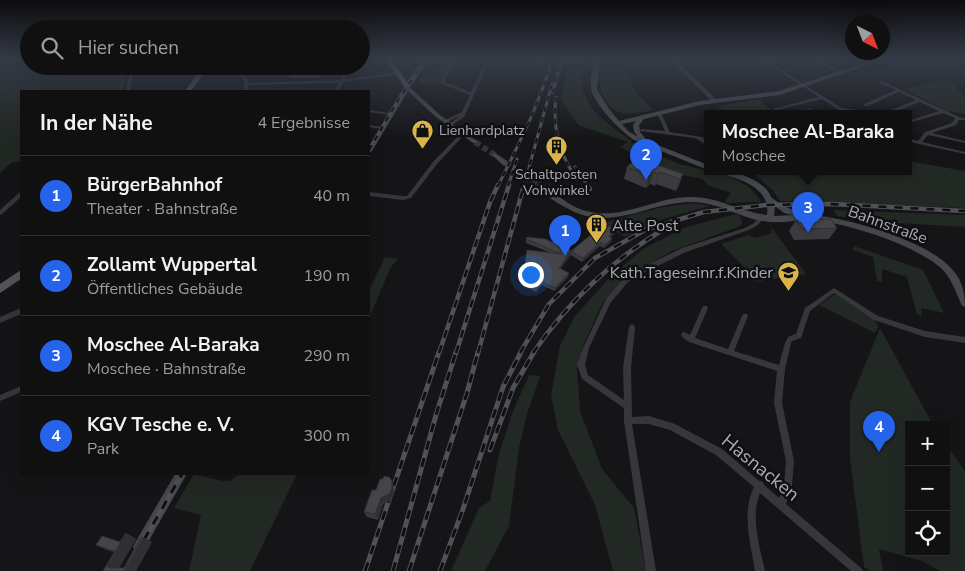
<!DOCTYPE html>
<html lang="de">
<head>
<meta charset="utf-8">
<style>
  body { margin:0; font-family:"Nunito Sans",sans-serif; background:#19191a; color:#f1f3f6 }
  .controls { position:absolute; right:15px; bottom:15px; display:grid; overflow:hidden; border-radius:0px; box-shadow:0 5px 20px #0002 }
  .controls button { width:45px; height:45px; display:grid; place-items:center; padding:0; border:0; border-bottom:1px solid #303031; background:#101011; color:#f1f3f6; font:25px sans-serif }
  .compass { position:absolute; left:845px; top:15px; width:45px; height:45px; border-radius:50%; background:#101011; box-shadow:0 5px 20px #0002; rotate:138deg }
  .you { position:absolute; left:530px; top:274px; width:18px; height:18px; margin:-12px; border:4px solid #fff; border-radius:50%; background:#1a73e8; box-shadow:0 0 0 8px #1a73e833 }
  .badge { display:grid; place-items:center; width:32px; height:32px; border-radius:50%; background:#2563eb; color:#fff; font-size:16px; font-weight:700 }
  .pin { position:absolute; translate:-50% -41px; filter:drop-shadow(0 1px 2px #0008) }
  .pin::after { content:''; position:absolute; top:26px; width:18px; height:15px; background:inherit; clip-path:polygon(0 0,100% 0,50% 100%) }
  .popup { position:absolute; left:704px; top:110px; width:208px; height:65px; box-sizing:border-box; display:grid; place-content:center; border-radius:0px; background:#101011; filter:drop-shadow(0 1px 4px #0005); font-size:16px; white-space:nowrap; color:#9c9d9f }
  .popup b { font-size:19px; color:#f1f3f6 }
  .popup::after { content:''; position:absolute; left:50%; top:100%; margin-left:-10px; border:10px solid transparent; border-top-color:#101011 }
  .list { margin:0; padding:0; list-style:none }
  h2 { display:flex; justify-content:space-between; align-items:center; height:65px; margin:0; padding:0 20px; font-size:21px }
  h2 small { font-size:16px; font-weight:400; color:#9c9d9f }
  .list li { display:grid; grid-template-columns:32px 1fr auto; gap:15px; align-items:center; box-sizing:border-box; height:80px; padding:0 20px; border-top:1px solid #303031 }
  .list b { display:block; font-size:19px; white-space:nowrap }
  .list p { margin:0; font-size:16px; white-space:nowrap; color:#9c9d9f }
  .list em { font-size:16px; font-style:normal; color:#9c9d9f }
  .icon { flex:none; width:28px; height:28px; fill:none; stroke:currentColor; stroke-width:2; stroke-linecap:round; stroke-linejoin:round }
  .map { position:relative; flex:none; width:965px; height:571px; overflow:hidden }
  .search { position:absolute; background:#101011; box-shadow:0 5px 20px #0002; left:20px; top:20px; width:350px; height:55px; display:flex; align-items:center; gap:12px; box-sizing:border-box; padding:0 18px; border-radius:28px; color:#9c9d9f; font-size:19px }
  .panel { position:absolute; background:#101011; box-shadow:0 5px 20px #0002; left:20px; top:90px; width:350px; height:385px; border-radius:0px }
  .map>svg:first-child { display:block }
</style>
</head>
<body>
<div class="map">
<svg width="965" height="571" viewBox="0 0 965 571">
  <rect width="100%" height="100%" fill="#151517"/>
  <path fill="#222823" d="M0,59h29v7h85l11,8 1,6 -3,11h-102v70l-10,2 -11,10z
    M433,59h20l-14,25 -9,1 -13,-2z
    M569,59h18c-2,8 -6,20 -5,28 6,25 30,40 50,54l-2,2h5c15,7 29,15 45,21 28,9 66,9 81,38l-37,1 7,-10 -23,-8c-5,-8 -12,-7 -21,-9 -23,-7 -45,-17 -66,-29l7,-5 -50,-17 -17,-26z
    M604,65l16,5v2l8,4 8,16 17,18c-23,4 -38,10 -50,-15 -2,-4 -5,-13 -3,-19 1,-4 3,-6 4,-11z
    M939,81h13l13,17v16l-18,-3 -42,-22z
    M759,99l15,14 5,1 31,-6 10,6h-92l-11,-8z
    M908,161l57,10v37l-185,-7 -7,-10 -21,-19h156z
    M693,203l17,3 -47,13 -38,18 -22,-13 2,-2 58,-15z
    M834,210l131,5v12l-84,-5 -44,-6z
    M736,214l4,2 2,8 -4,3 -66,24 -39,22 -15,12 -16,19 -19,42 -6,22 3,43 22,58 32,39 12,63h-33l-18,-66 -37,-75 -7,-35 9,-49 15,-30 36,-40 32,-27 43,-22z
    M772,228l34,46 -52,8 -6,-11 -27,-27 27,-9 7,3 17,-5 -1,-4z
    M854,246l69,24 21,43 -23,-5 1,8 -5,-1 -10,-38 -25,-8v13l-5,-1 -4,-24 -20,-7z
    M385,257l13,2 -7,8 -22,51v-27z
    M835,294l39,24 4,9 -3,6 -56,-28z
    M880,328l53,97h-24v127h37v-107l19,26v100h-25l-18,-10 -43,-12 4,22h-13l-6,-4 -14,-109v-56z
    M529,375l11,1 -13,38 -8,34 -10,78 -24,45h-34l28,-63 11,-7 9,-48 14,-42z
    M194,474l28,7h8l9,-7h58l-47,97h-61l12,-56 -27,-7z"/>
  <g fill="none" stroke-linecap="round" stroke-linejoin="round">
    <path stroke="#333337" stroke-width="6" stroke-dasharray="6 3" stroke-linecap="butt" d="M475,142l20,13
      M505,163l13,9
      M524,176l15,10"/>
    <path stroke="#333337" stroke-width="9" stroke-dasharray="9 4.5" stroke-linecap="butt" d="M537,185l10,7"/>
    <path fill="#37373b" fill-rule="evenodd" d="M453,59h4l-13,23 27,10 14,-28 50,1 1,-6h4l-1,7 -2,1 -50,-1 -23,51 -13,9 -2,-1v-1l11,-8 -13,6h-4v-1l19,-9 8,-17 -30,-12z
      M669,59h5l43,41v2h-4z
      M739,59l23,1 -1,-1h5l40,27 36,22 16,2 9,4h-5l-5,-2 -18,-2 -17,-11 -49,12v-2l46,-12 -52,-34z
      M814,59h6l19,12 -3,1z
      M120,66h5l8,9 -3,16h-4l3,-16z
      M239,66h4v8l5,6v3l93,-3 2,-1 -11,-13h4l11,13 52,-7 2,1 -2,1 -55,8 -6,9h-4l5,-8 -91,2v6h-4v-11l-5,-6z
      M880,81h2l77,36 6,1v2h-6l-3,5 -24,8 33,8v2l-37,-8 -6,7 43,10v2l-46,-10 -11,-3v-3l10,3 7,-9 27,-9 3,-5 -12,-5 -35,10v-2l31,-10 -19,-9 -30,12h-4v-2l30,-12 -17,-8 -31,14h-4v-2l32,-14 -16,-7z
      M369,110l21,3 2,1 -2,1 -21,-3z
      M657,112l4,1 9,19 38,6v2h-5l5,3v3l-13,-8 -55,-7v-1l2,-1 23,2 -8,-18z
      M369,125l13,2 2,1 -2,1 -13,-2z
      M461,133h2l2,1 -28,30 -26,34 -8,2 -34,-4v-4l34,4h4l26,-34z
      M21,192v5l-19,17 -2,1v-5l19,-17z
      M761,216l3,2 -6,7 -9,5 -63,22 -49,24 -9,6 -17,20 -22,46 -4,17 3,10 36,25 -1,-32 6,-41 1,-2 2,-1 2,1 1,2 -4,41 1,49 17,-1 26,8 47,25 37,32 4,1 1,3 15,13 5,-13 2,-24 -12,-58 3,-32 -88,-29 -7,-5 -1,-2 1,-2 2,-1 6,3 13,-29h4l1,2 -13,30 33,11 14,-33 1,-2h4l1,2 -14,35 45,14 6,-22 3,-6 8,-3 9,-26 29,-20 44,28 47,15 40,6v6l-40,-6 -51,-17 -40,-27 -24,18 -9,27 -9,3 -1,2 -6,26 -3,34 12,58 -2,24 -6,19 75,64 2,3h-12l-91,-78c-10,24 0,54 5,78h-10c-4,-26 -14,-58 -1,-84l-38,-32 -46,-25 -21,-6h-17l24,147h-10l-22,-150v-13l-42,-29 -5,-14 6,-17 23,-49 18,-21 9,-6 49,-24 63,-20 9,-5 5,-6z
      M21,308v6l-21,9v-6z
      M21,386v6l-21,9v-6z"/>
    <path fill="#45464b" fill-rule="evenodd" d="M594,59h6l-3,30 12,20 10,12 81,-20 79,-10 92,-30 5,1 -96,33 -80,10 -56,14 -5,6 1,7 6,7 -1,1 63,25v5l-74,-30c-13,-8 -41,-37 -43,-52 -1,-9 2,-20 3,-29zM636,121l-3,4 1,7 4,5 -10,-6 -6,-7z
      M407,85l33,30 37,26v2h-4l-37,-26 -28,-26 -36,60 -3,2v-7l35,-59z
      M495,153l12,8v4h-4l-10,-9 -1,-1z
      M515,170h6l7,6 -4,2 -9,-4z
      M720,172c17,-1 36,6 47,18 2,2 3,5 4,7 9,8 21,13 32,16l1,2c37,0 117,24 144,50 13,12 17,25 17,42l-3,-1c-6,-13 -10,-27 -20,-37 -25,-23 -89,-44 -123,-48 -16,-2 -33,2 -49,1 -28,-2 -52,-21 -80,-20 -45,1 -81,32 -125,5 -8,-4 -16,-9 -22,-15l4,-2h3c11,8 23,18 36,21 37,10 70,-15 106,-14 26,0 49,15 75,18 4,-26 -25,-36 -46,-41zM775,206l9,7 9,2 -19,1z
      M175,474h12l-44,77 -4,2 -4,-2 -2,-4 2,-4z"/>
    <path fill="#53545a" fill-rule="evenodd" d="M385,59h6l16,23 16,-23h7l-21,29h-4z
      M203,66h7l-19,25h-6z
      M21,270v9l-21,14v-9z"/>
    <defs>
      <path id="rail-far2" d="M553,93l9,-34
        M556,97c-4,30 3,55 19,80
        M369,150l31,-53 26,-38
        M575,167l13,19
        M498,186c20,-41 42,-82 54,-127
        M508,186l9,-27
        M524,186l28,-102"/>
      <path id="rail-far1" d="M587,185l3,4
        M439,353l51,-151 8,-17
        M456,353l53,-168
        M478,353l46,-168
        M520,353l29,-49 46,-46 52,-29 57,-17 62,-7 65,-1 134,7
        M533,353c34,-50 81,-95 133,-125"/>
      <path id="rail" d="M490,450l23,-62 21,-36
        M126,571l56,-97
        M365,571l74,-219
        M393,571l43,-156 20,-63
        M409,571l58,-178 11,-41
        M440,571l23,-62 40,-122 18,-35"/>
    </defs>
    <use href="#rail-far2" stroke="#505156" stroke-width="3"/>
    <use href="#rail-far1" stroke="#505156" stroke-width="4.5"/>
    <use href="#rail" stroke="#505156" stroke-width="5"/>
    <use href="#rail-far2" stroke="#101012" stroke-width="2" stroke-dasharray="5.5" stroke-linecap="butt"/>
    <use href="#rail-far1" stroke="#101012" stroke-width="2.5" stroke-dasharray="8" stroke-linecap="butt"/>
    <use href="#rail" stroke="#101012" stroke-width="3" stroke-dasharray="9" stroke-linecap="butt"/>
  </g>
  <path fill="#3b3b3f" d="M283,66h37l2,10 -2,2h-28l-7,-4z
    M627,167l56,7 -4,11 -3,6 -20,-7 -1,2 -5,-2 -4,4 -22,-9z
    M796,220l41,8 -8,11 -35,1 -5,-9z
    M616,229l-1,4 -5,4 2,1 -1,4 -7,6 -4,-2 -18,16 -11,-7 -11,14 8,8 -14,14 -12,-6 -6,7 -8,-4v-4l-5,-3 4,-31 22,2 -23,-9v-4l45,12 28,-20z
    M392,481l2,7v6l-3,6 -8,4 -5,16 -11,-3 -3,-5 12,-22z
    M126,533l10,6 -17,29h5l28,-26 -16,29h-33l11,-19 -7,-2 -11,-5 24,-3z"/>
  <path fill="#303033" d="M318,66h2l2,10 -2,2 -3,-11z
    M653,172l-3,12 -4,4 3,-12z
    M660,172l-4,12 -1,2 3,-12z
    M683,174l-4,11 -3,6 4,-12z
    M616,229l-1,4 -7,7 1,-4z
    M612,238l-1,4 -7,6 1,-3z
    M601,242l-1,4 -18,16 1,-4z
    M571,251v4l-13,17 1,-4z
    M569,273l-1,4 -14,14 1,-3z
    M542,282v3l-6,7 1,-3z
    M392,481l2,7v6l-3,6 -8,4 -5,16 -3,-6 6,-16z
    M126,533l10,6 -19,31 -8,-2 -2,-2z
    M143,537l9,5 -16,29h-12z"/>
  <path fill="#454549" stroke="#303033" d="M287,66h31l-1,1h-28z
    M637,158l46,16 -3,5 -20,-7 -2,2 -5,-2 -4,4 -22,-9z
    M831,219l6,9 -35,1 -6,-9z
    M605,225l11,4 -7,7 3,2 -7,7 -4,-3 -18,16 -12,-7 -12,17 10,5 -14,15 -13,-6 -5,7 -9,-4 2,-4 -7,-3 4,-28 34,4 -35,-15 1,-2 18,2 8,3 6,-1 12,10 26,-21 2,1z
    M384,476l5,1 3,4v7l-3,6 -8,4 -6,16 -11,-2 8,-22h4l4,-11h3z
    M126,533l-19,33 2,2h15l17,-31h2l-19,34h-21l12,-20 -19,-6 6,-9 18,6z"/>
  <linearGradient id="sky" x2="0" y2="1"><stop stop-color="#0c0c0d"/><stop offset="0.42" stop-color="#353b47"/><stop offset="1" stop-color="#353b47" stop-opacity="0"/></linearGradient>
  <rect width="965" height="139" fill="url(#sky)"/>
  <defs>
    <symbol id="shop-pin" viewBox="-11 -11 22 30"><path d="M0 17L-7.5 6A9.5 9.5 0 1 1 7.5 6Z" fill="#dbb449" stroke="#101012"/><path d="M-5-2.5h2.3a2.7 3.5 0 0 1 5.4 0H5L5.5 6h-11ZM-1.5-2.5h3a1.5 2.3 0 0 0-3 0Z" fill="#111"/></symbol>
    <symbol id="building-pin" viewBox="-11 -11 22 30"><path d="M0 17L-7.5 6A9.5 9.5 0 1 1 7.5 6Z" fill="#dbb449" stroke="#101012"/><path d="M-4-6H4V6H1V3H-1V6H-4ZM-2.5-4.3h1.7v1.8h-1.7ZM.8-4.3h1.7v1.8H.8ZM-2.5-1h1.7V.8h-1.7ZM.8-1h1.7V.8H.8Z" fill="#111"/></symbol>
    <symbol id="school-pin" viewBox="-11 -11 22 30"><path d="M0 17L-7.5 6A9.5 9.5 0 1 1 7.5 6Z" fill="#dbb449" stroke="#101012"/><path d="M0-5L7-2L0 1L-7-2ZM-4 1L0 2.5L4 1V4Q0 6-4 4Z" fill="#111"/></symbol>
  </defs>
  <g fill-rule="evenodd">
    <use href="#shop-pin" x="410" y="118" width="25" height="34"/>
    <use href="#building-pin" x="544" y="134" width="25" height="34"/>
    <use href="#building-pin" x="584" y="212" width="25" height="34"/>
    <use href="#school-pin" x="776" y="260" width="25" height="34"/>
  </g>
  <g text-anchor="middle" stroke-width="5" stroke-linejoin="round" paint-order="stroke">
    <g font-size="14" fill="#a9acb5" stroke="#101012" text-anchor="start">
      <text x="439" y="135">Lienhardplatz</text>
      <text x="556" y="179" text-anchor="middle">Schaltposten<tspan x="556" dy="16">Vohwinkel</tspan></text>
    </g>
    <g font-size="16" fill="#a9acb5" stroke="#101012">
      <text transform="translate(888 224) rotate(20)" y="6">Bahnstraße</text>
    </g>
    <g font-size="16" fill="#a9acb5" stroke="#101012" text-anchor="start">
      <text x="612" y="231">Alte Post</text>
      <text x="773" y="278" text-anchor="end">Kath.Tageseinr.f.Kinder</text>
    </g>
    <g font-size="19" fill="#a9acb5" stroke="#101012">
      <text transform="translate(761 467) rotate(39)" y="7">Hasnacken</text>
    </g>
  </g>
</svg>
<div class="controls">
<button>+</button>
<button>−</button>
<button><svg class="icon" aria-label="locate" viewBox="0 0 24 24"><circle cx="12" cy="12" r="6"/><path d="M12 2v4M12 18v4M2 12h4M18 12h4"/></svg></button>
</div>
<svg class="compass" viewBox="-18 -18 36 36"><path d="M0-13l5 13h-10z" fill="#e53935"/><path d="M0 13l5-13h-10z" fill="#9c9d9f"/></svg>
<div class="you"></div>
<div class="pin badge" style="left:565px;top:256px">1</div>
<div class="pin badge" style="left:646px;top:180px">2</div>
<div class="pin badge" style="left:808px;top:233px">3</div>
<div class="popup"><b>Moschee Al-Baraka</b>Moschee</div>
<div class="pin badge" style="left:879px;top:452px">4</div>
<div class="search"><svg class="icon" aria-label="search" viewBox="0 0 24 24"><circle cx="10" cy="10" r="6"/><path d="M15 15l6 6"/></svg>Hier suchen</div>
<section class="panel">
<h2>In der Nähe<small>4 Ergebnisse</small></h2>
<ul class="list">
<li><span class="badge">1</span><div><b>BürgerBahnhof</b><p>Theater · Bahnstraße</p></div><em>40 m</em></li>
<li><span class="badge">2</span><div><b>Zollamt Wuppertal</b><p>Öffentliches Gebäude</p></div><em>190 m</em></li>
<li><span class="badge">3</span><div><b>Moschee Al-Baraka</b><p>Moschee · Bahnstraße</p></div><em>290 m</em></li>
<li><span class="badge">4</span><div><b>KGV Tesche e. V.</b><p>Park</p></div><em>300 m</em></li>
</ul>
</section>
</div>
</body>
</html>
